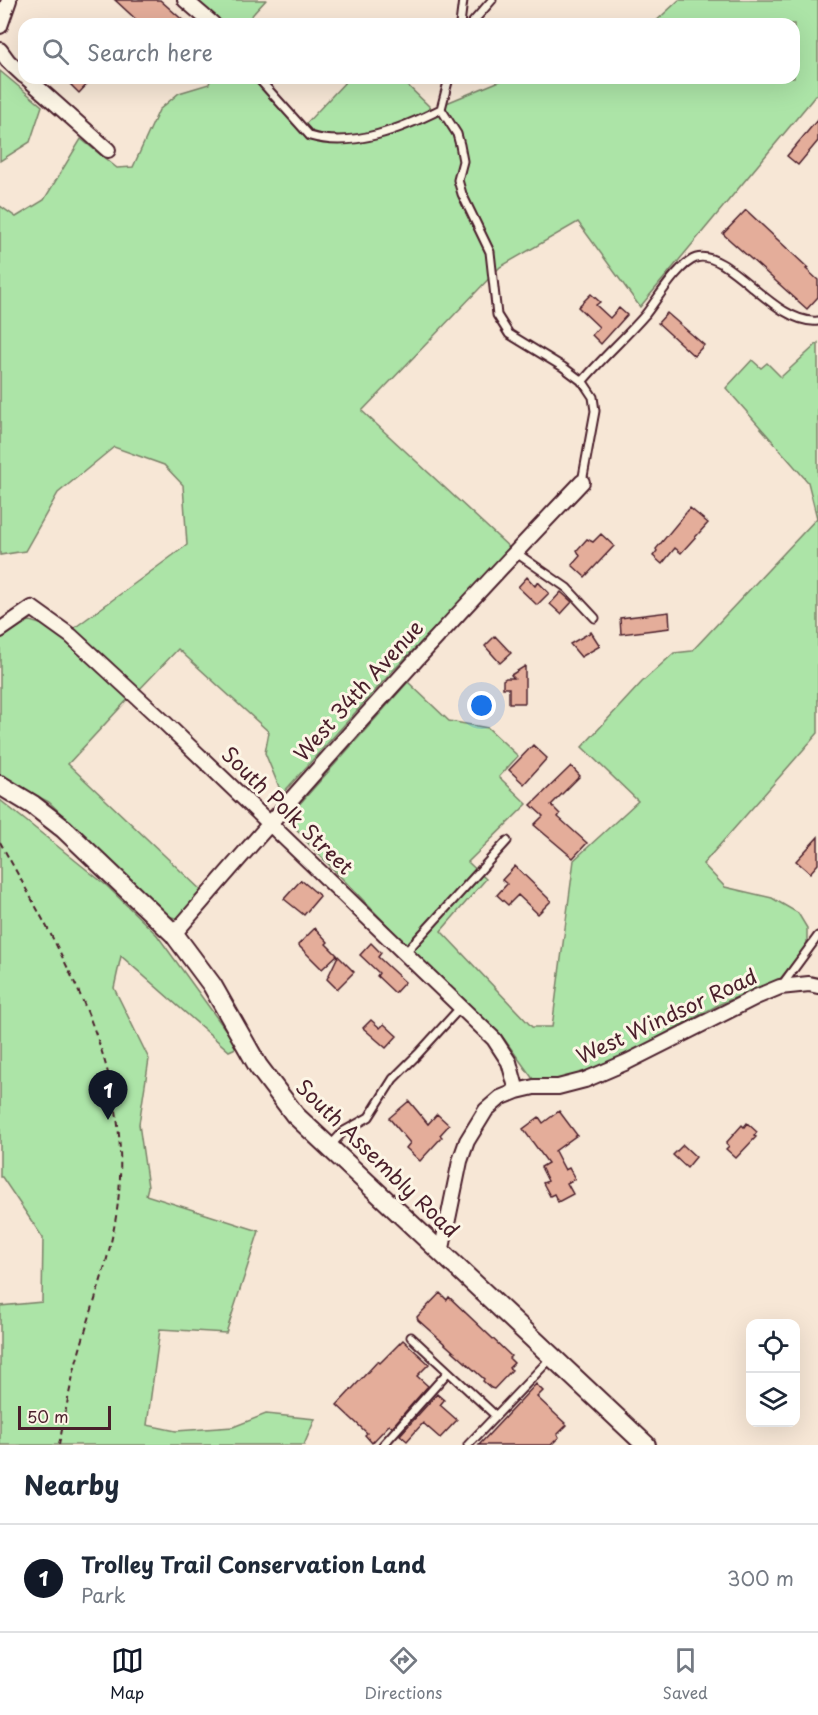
<!DOCTYPE html>
<html lang="en">
<head>
<meta charset="utf-8">
<style>
  body { margin:0; font-family:"Playpen Sans",sans-serif; background:#f6f6f7; color:#1f2937 }
  .controls { position:absolute; right:18px; bottom:18px; display:grid; overflow:hidden; border-radius:12px; box-shadow:0 6px 24px #0002 }
  .controls button { width:54px; height:54px; display:grid; place-items:center; padding:0; border:0; border-bottom:2px solid #e0e1e3; background:#fff; color:#1f2937; font:30px sans-serif }
  .scale { position:absolute; left:18px; bottom:15px; width:93px; box-sizing:border-box; padding-left:6px; border:3px solid #4a1f2b; border-top:0; font-size:16px; line-height:21px; white-space:nowrap; color:#4a1f2b; -webkit-text-stroke:4px #fcf5e5; paint-order:stroke }
  .you { position:absolute; left:482px; top:706px; width:21px; height:21px; margin:-15px; border:4px solid #fff; border-radius:50%; background:#1a73e8; box-shadow:0 0 0 9px #1a73e833 }
  .badge { display:grid; place-items:center; width:39px; height:39px; border-radius:50%; background:#111827; color:#fff; font-size:20px; font-weight:700 }
  .pin { position:absolute; translate:-50% -50px; filter:drop-shadow(0 2px 3px #0008) }
  .pin::after { content:''; position:absolute; top:32px; width:21px; height:18px; background:inherit; clip-path:polygon(0 0,100% 0,50% 100%) }
  .list { margin:0; padding:0; list-style:none }
  h2 { display:flex; justify-content:space-between; align-items:center; height:78px; margin:0; padding:0 24px; font-size:26px }
  h2 small { font-size:20px; font-weight:400; color:#747a83 }
  .list li { display:grid; grid-template-columns:39px 1fr auto; gap:18px; align-items:center; box-sizing:border-box; height:108px; padding:0 24px; border-top:2px solid #e0e1e3 }
  .list b { display:block; font-size:22px; white-space:nowrap }
  .list p { margin:0; font-size:20px; white-space:nowrap; color:#747a83 }
  .list em { font-size:20px; font-style:normal; color:#747a83 }
  .icon { flex:none; width:33px; height:33px; fill:none; stroke:currentColor; stroke-width:2; stroke-linecap:round; stroke-linejoin:round }
  .map { position:relative; flex:none; width:818px; height:1445px; overflow:hidden }
  .search { position:absolute; background:#fff; box-shadow:0 6px 24px #0002; left:18px; right:18px; top:18px; height:66px; display:flex; align-items:center; gap:15px; box-sizing:border-box; padding:0 21px; border-radius:18px; color:#747a83; font-size:22px }
  .sheet { height:186px; background:#fff }
  nav { display:flex; justify-content:space-around; align-items:center; box-sizing:border-box; height:84px; border-top:2px solid #e0e1e3; background:#fff; font-size:16px; color:#747a83 }
  nav a { display:grid; justify-items:center; gap:3px }
  nav .on { color:#111827 }
  .map>svg:first-child { display:block }
</style>
</head>
<body>
<div class="map">
<svg width="818" height="1445" viewBox="0 0 818 1445">
  <rect width="100%" height="100%" fill="#f7e7d6"/>
  <filter id="ink" filterUnits="userSpaceOnUse"><feTurbulence type="fractalNoise" baseFrequency=".0167" numOctaves="2"/><feDisplacementMap in="SourceGraphic" scale="12" xChannelSelector="R" yChannelSelector="G"/><feConvolveMatrix kernelMatrix="1 2 1 2 8 2 1 2 1" color-interpolation-filters="sRGB"/></filter>
  <g filter="url(#ink)">
    <path fill="#ace4a7" stroke="#7b8269" stroke-width="1.5" d="M195,0h71l-22,24h-24z
      M679,0h139v96l-2,-1 -176,212 -62,-85 -78,45 -138,144 149,138 -120,124 -109,121 -17,-41 4,-21 -91,-83 -40,42 -65,-62 114,-84 -4,-60 -19,-20 -50,-18 -56,46 -33,58 -25,4v-349l16,11 28,-17 37,-61 36,29 16,-1 26,-57 20,-17 30,-9 2,-6h44l45,52 49,-52h51l32,31 75,-31h287v-54h-141z
      M0,71l42,35 -12,36 -30,19z
      M818,343v390l-115,131 22,23 47,11 26,15 9,15v17l-27,34 -60,25 -96,52 -56,22 -17,4 -18,-3 -31,-43 -109,-105 -89,-92 -16,-22 120,-135 41,39 39,7 30,28 -19,21 28,27 -59,58 18,17 -45,52 91,96h20l22,-167 64,-59 -56,-54 60,-65 32,-29 18,-2 125,-133 -9,-36 -82,-94 26,-28 9,8 6,-5 14,14z
      M30,621l20,6 80,70 -62,67 135,128 -24,27 -11,-3 -119,-114 -49,-26v-139l17,-12z
      M0,800l107,86 50,49 81,112 -9,4 -108,-95 -7,32 35,71 -10,65 9,63 -2,8 113,36 -33,102 -66,-4 -13,96 29,6 57,-4 33,-13 49,5 -11,26h-304v-139l42,-4 1,-64 -41,-61h-2z"/>
    <path fill="#e4ad9a" stroke="#4a1f2b" stroke-width="1.5" d="M115,0h45l27,24h-46z
      M64,78h29l-14,15z
      M818,119v22l-20,24 -11,-9z
      M746,210l62,58 -2,1 12,11v17l-11,12 -84,-75z
      M591,294l9,8 -4,3 14,13 9,-10 8,7 -26,29 -9,-9 7,-8 -21,-20z
      M667,313l37,32 -10,11 -36,-33z
      M690,508l18,15 -27,30 -6,-5 -13,16 -9,-8 4,-5 -1,-2z
      M601,534l13,12 -29,31 -13,-12 8,-9 -3,-6 10,-11 6,3z
      M527,577l8,9 3,-4 11,11 -12,12 -19,-18z
      M561,592l11,10 -11,12 -11,-10z
      M669,612l1,16 -49,6 -1,-16z
      M591,632l9,14 -19,11 -11,-13z
      M495,636l16,17 -11,10 -15,-17z
      M525,666v37h-16v-15h-6v-8l3,-2h8l-3,-3z
      M533,745l14,13 -23,26 -15,-14z
      M571,766l9,10 -29,29 9,9 -2,3 29,26 -14,15 -39,-33 9,-9 -12,-11z
      M818,837v27l-8,9 -14,-12z
      M515,866l36,35 -13,13 -20,-19 -10,10 -11,-10 10,-11 -5,-4z
      M301,880l19,16 -16,19 -20,-16z
      M315,928l13,14 -2,2 11,11 -15,14 -24,-24z
      M371,943l10,10 -3,4 27,25 -10,11 -18,-17 2,-3 -19,-18z
      M338,956l16,16 -17,17 -10,-10z
      M371,1020l9,8 4,-4 13,12 -11,12 -23,-20z
      M409,1101l19,23 9,-10 12,11 -9,10 2,2 -22,24 -14,-13 4,-5 -21,-25z
      M559,1111l18,24 -22,16 10,19 4,-2 6,11 -8,4 6,11 -15,8 -4,-8 -4,2 -7,-13 5,-2 -7,-14 7,-4 -25,-34 16,-12 4,6z
      M747,1123l10,9 -3,4 2,1 -20,21 -10,-9 3,-3 -3,-3 16,-18 2,2z
      M683,1145l13,12 -9,11 -14,-13z
      M440,1293l7,7 2,-3 62,59 -2,2 5,5 -5,5 3,2 -18,19 -3,-1 -8,-7 1,-2 -66,-59 -1,-3z
      M403,1340l26,24 -12,12 11,10 -36,41 -3,-2 -17,18 -7,-8 2,-2 -30,-28 41,-44 2,2z
      M536,1384l7,7 -6,6 30,28 -10,10 2,2 -8,8h-72z
      M437,1394l7,6 -4,5 17,15 -17,18 -17,-15 -16,18 -7,-6z"/>
    <g fill="none" stroke-linecap="round" stroke-linejoin="round">
      <defs>
        <path id="lane" d="M460,24l3,-24
          M471,24l21,-24
          M258,78l52,58c43,13 93,-8 131,-27l8,-31
          M441,109l16,25 3,11 3,16 -5,19 4,14 28,58 7,63 12,19 54,33 20,15 10,15 2,14 -13,71
          M582,382c20,-24 43,-44 63,-67 12,-15 33,-51 51,-57 32,-10 79,68 122,63
          M515,552l52,36 28,30
          M405,953l102,-112
          M782,985l36,-49
          M330,1146l14,-15 25,-14 24,-38 25,-25 42,-46
          M411,1337l85,79
          M383,1445l65,-73
          M468,1445l84,-88"/>
        <path id="street" d="M185,0l28,24
          M0,26l9,-26
          M0,50l8,11 16,15
          M27,78l81,72
          M0,630l32,-22 39,28 92,85 331,318 15,23 8,29
          M174,934c132,-154 268,-305 408,-452
          M441,1253l19,-92 7,-20 19,-31 14,-12 17,-7 17,-4h24l27,-7 42,-18 129,-65 24,-10 29,-3 9,2"/>
        <path id="secondary" d="M0,785l33,20 31,24 110,105 38,51 46,81 37,49 351,330"/>
      </defs>
      <use href="#lane" stroke="#4a1f2b" stroke-width="11"/>
      <use href="#street" stroke="#4a1f2b" stroke-width="18"/>
      <use href="#secondary" stroke="#4a1f2b" stroke-width="22"/>
      <path stroke="#4a1f2b" stroke-width="2" stroke-dasharray="6 4.5" stroke-linecap="butt" d="M0,842c62,113 134,226 118,360 -6,53 -26,103 -40,154 -8,29 -13,59 -19,89"/>
      <use href="#lane" stroke="#fcf5e5" stroke-width="7"/>
      <use href="#street" stroke="#fcf5e5" stroke-width="14"/>
      <use href="#secondary" stroke="#fcf5e5" stroke-width="18"/>
    </g>
  </g>
  <g text-anchor="middle" stroke-width="6" stroke-linejoin="round" paint-order="stroke">
    <g font-size="21" fill="#4a1f2b" stroke="#fcf5e5">
      <text transform="translate(359 691) rotate(-48)" y="7">West 34th Avenue</text>
      <text transform="translate(287 811) rotate(44)" y="7">South Polk Street</text>
      <text transform="translate(667 1017) rotate(-25)" y="7">West Windsor Road</text>
      <text transform="translate(377 1159) rotate(44)" y="7">South Assembly Road</text>
    </g>
  </g>
</svg>
<div class="controls">
<button><svg class="icon" aria-label="locate" viewBox="0 0 24 24"><circle cx="12" cy="12" r="6"/><path d="M12 2v4M12 18v4M2 12h4M18 12h4"/></svg></button>
<button><svg class="icon" aria-label="layers" viewBox="0 0 24 24"><path d="M12 4l9 5-9 5-9-5zM3 14l9 5 9-5"/></svg></button>
</div>
<div class="scale">50 m</div>
<div class="you"></div>
<div class="pin badge" style="left:108px;top:1120px">1</div>
<div class="search"><svg class="icon" aria-label="search" viewBox="0 0 24 24"><circle cx="10" cy="10" r="6"/><path d="M15 15l6 6"/></svg>Search here</div>
</div>
<section class="sheet">
<h2>Nearby<small></small></h2>
<ul class="list">
<li><span class="badge">1</span><div><b>Trolley Trail Conservation Land</b><p>Park</p></div><em>300 m</em></li>
</ul>
</section>
<nav>
<a class="on"><svg class="icon" aria-label="map" viewBox="0 0 24 24"><path d="M3 6l6-2 6 2 6-2v14l-6 2-6-2-6 2zM9 4v14M15 6v14"/></svg>Map</a>
<a><svg class="icon" aria-label="directions" viewBox="0 0 24 24"><path d="M12 3l9 9-9 9-9-9zM9 14v-3h6M13 9l2 2-2 2"/></svg>Directions</a>
<a><svg class="icon" aria-label="saved" viewBox="0 0 24 24"><path d="M7 4h10v16l-5-4-5 4z"/></svg>Saved</a>
</nav>
</body>
</html>
